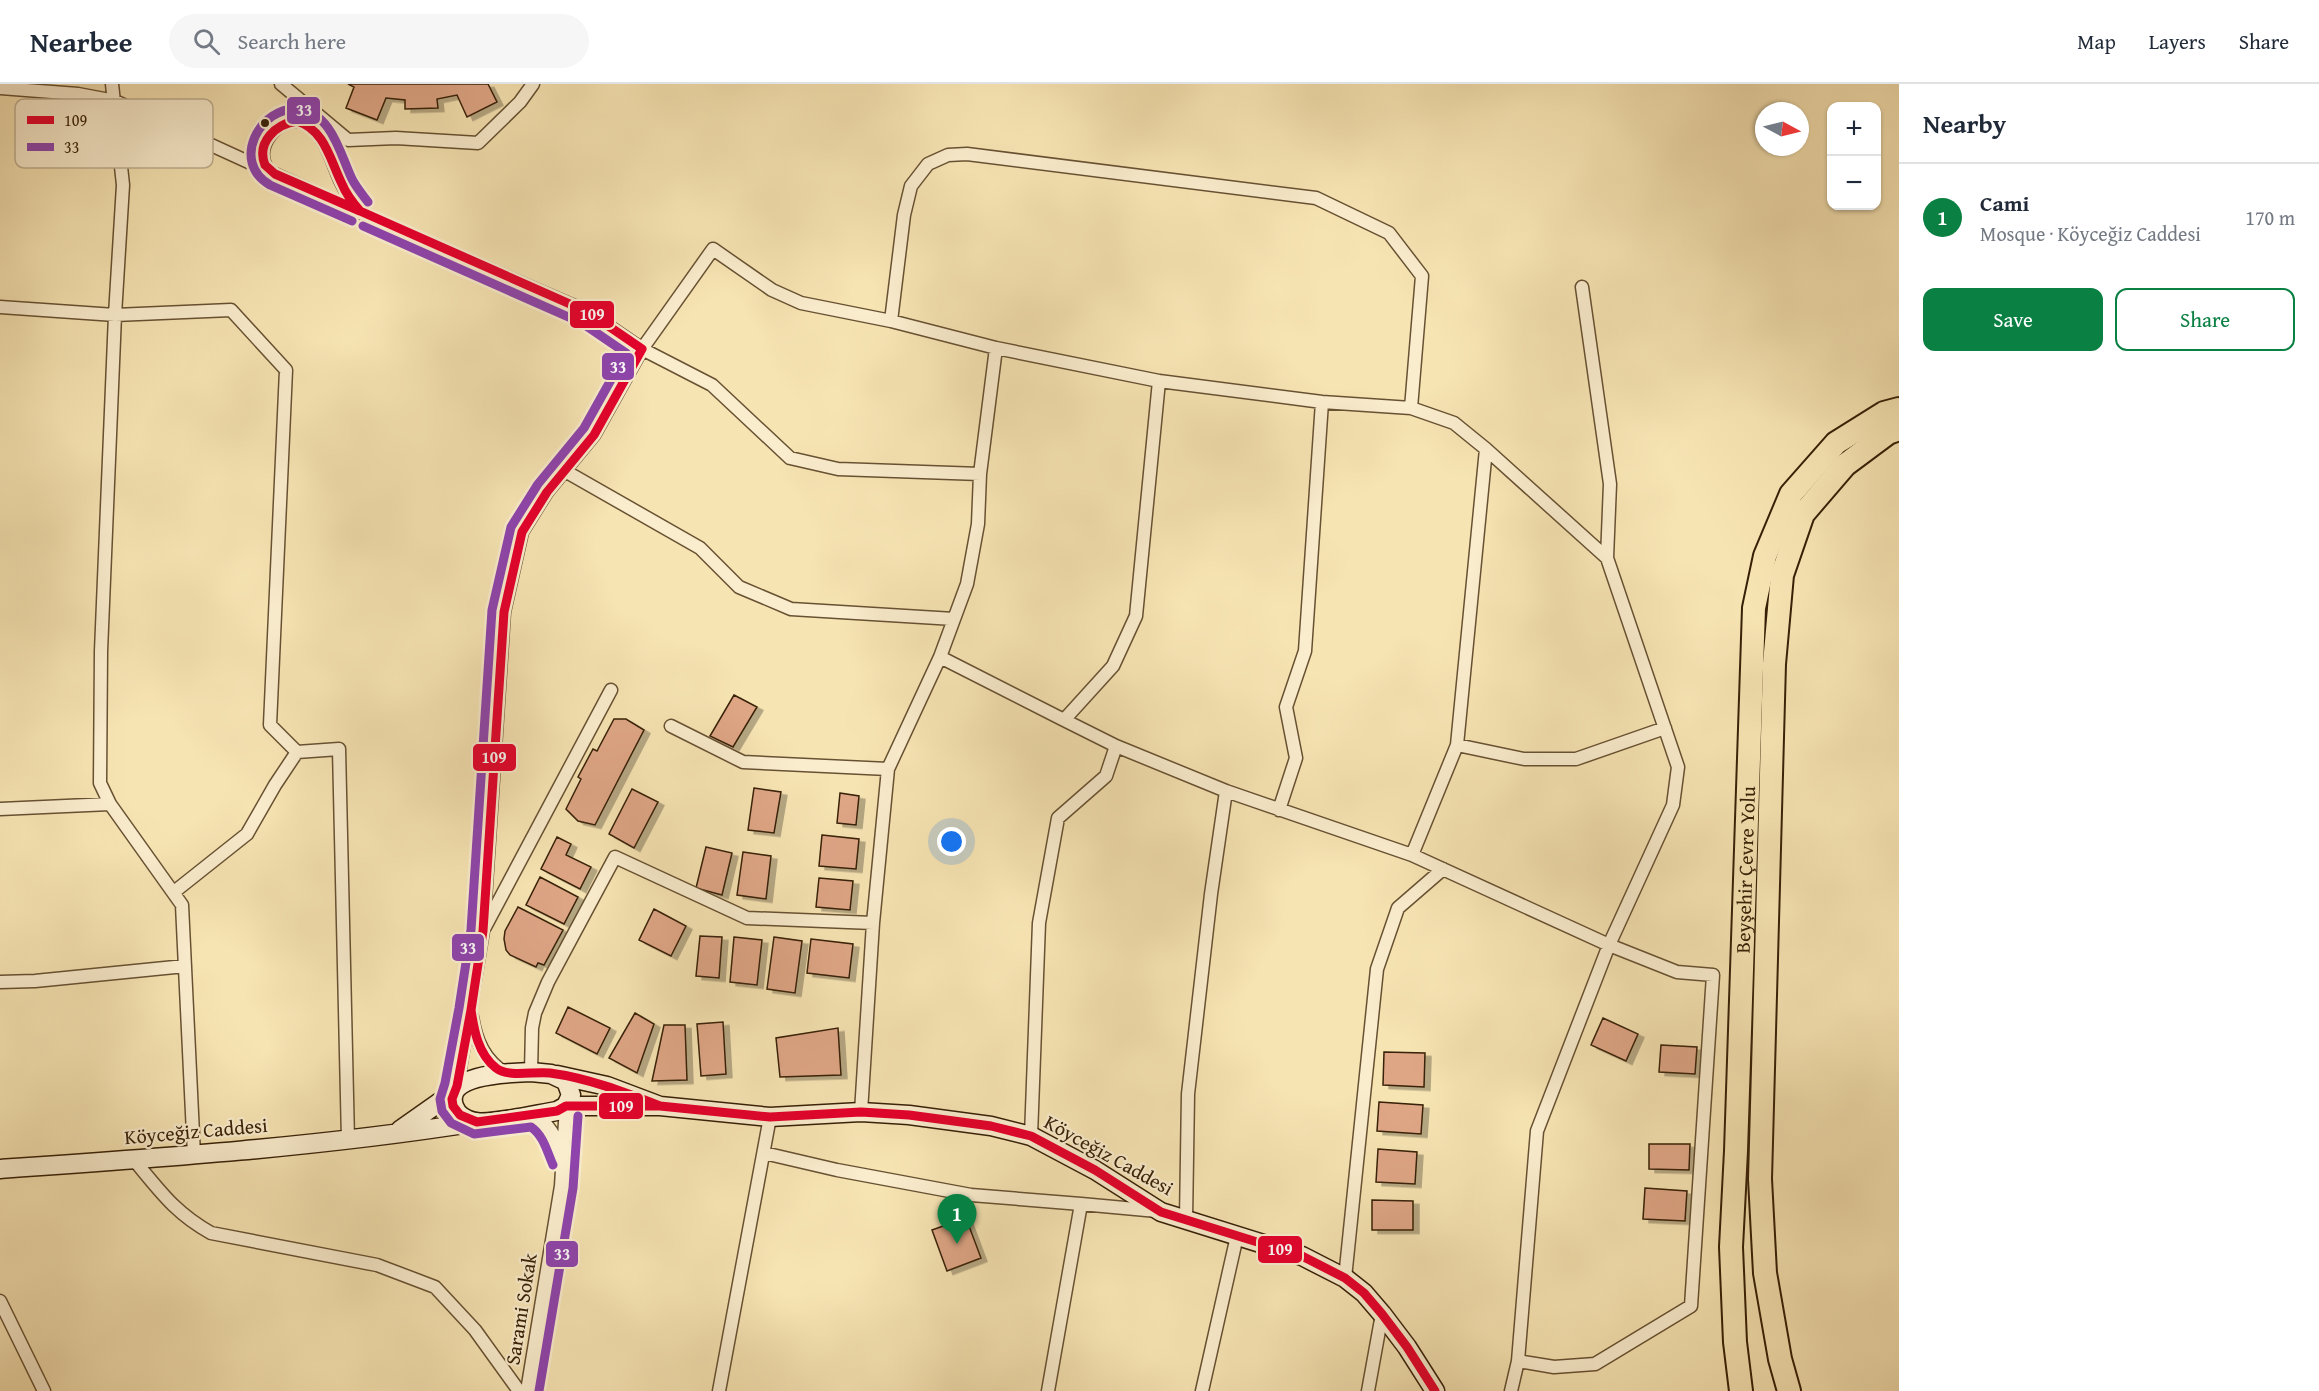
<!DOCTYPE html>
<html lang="en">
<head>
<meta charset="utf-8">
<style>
  body { margin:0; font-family:"Gentium Book Plus",serif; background:#f6f6f7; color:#1f2937 }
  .controls { position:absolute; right:18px; top:18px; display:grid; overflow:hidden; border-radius:12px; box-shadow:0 2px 4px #0004 }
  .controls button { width:54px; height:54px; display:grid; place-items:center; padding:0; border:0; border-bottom:2px solid #e0e1e3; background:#fff; color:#1f2937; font:30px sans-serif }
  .compass { position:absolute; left:1755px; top:18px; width:54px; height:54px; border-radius:50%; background:#fff; box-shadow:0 2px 4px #0004; rotate:97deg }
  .you { position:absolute; left:952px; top:758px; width:21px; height:21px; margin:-15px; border:4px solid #fff; border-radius:50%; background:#1a73e8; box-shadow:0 0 0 9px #1a73e833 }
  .badge { display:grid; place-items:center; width:39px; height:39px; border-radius:50%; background:#0b8043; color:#fff; font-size:20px; font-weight:700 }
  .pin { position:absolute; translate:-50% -50px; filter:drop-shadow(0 2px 3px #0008) }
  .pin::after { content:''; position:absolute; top:32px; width:21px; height:18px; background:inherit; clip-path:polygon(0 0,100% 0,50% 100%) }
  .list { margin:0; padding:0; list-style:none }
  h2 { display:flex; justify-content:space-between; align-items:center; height:78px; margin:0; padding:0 24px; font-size:26px }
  h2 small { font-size:20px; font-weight:400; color:#747a83 }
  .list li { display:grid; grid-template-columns:39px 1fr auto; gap:18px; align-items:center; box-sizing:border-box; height:108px; padding:0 24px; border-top:2px solid #e0e1e3 }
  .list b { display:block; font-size:22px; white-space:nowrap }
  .list p { margin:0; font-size:20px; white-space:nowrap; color:#747a83 }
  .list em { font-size:20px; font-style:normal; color:#747a83 }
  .actions { display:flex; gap:12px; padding:18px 24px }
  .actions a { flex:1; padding:14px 0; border:2px solid #0b8043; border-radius:12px; text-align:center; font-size:21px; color:#0b8043 }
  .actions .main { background:#0b8043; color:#fff }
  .icon { flex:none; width:33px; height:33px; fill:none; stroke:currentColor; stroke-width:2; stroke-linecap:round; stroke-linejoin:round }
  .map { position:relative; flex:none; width:1899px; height:1307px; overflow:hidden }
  header { display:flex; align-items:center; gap:36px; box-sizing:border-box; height:84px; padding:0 30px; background:#fff; border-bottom:2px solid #e0e1e3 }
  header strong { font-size:28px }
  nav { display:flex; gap:33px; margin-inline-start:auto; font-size:21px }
  .search { width:420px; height:54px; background:#f6f6f7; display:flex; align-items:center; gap:15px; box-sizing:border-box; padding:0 21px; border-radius:33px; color:#747a83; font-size:22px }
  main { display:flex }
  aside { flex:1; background:#fff }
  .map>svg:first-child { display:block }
</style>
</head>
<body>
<header>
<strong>Nearbee</strong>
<div class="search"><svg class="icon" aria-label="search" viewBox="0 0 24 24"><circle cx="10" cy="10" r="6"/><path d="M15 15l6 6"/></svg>Search here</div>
<nav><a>Map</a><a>Layers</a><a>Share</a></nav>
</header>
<main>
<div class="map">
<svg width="1899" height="1307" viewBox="0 0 1899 1307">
  <defs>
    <filter id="shadow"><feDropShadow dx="6" dy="3.5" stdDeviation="0" flood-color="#0004"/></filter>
  </defs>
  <rect width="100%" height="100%" fill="#f7e4b3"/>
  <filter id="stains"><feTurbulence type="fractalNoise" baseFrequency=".00333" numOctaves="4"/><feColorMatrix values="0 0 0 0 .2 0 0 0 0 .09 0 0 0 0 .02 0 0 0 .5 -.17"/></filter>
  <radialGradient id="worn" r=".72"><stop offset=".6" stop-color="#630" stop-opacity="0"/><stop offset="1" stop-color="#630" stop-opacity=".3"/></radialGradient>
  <path fill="#dfa686" stroke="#372007" stroke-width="1.5" filter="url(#shadow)" d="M348,0h140l9,18 -30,15 -10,-22 -20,4 1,9 -33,1v-9l-19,-2 -9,22 -31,-12 8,-21z
    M734,611l23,12 -24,40 -23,-11z
    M614,635h12l18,11 -49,95 -17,-4 -12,-12 15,-30 -3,-2 15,-28 4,2z
    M754,704l27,4 -7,41 -26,-3z
    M632,705l26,13 -24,46 -25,-14z
    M840,709l19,3 -3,29 -19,-2z
    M822,751l37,4 -3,30 -37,-3z
    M557,753l14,7 -5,11 25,12 -11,22 -39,-20z
    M706,763l26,6 -10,42 -26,-7z
    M743,768l28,4 -5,43 -29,-4z
    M540,793l38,20 -14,27 -38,-19z
    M819,794l34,3 -3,29 -34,-3z
    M518,823l45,23 -19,35 -6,-2 -2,4 -26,-12 -4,-5 -2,-11 1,-8z
    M654,825l32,17 -15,30 -32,-16z
    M700,852l22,1 -3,41 -23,-2z
    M734,853l28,3 -5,45 -27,-3z
    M774,853l28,4 -7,52 -28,-4z
    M811,855l42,5 -4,34 -42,-5z
    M568,923l42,21 -13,26 -41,-21z
    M635,929l19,11 -17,49 -28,-15z
    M1603,934l35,16 -12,27 -35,-16z
    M723,938l3,52 -25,2 -4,-52z
    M664,941h21l2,55 -35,1z
    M838,944l3,47 -61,2 -4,-39z
    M1661,961l36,2 -2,27 -36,-2z
    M1384,968l41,1 -1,34 -41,-2z
    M1379,1018l44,3 -2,29 -44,-3z
    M1649,1060h41l-1,26 -40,-1z
    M1378,1065l39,3 -2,32 -39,-2z
    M1645,1104l42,3 -2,30 -42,-2z
    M1372,1116l41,1v29h-41z
    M966,1134l15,40 -34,13 -15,-41z"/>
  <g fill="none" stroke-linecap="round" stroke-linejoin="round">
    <defs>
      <path id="street" d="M112,0l11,101 -8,130 -14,336 -1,132 10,21 72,101 12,250
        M281,0l67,56 48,-2 82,5 42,-41 13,-18
        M0,4l78,6 37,7 247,113 226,98 54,37 -48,86 -47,57 -25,40 -18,80 -21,319 -26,155
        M271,88c-24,-20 10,-63 36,-48 19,11 26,42 35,60 5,10 11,19 18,27
        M0,223l115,8 116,-5 55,60 -16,355 27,27
        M891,237l13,-106 7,-29 17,-22 20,-9 19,-1 349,44 73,35 33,43 -11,132
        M565,387l135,77 39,39 52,22 163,10
        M980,390l-142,-5 -48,-11 -78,-73 -70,-36 71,-100 59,41 29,13 90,18 105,27
        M940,573l124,63 49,-54 23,-50 23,-235
        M671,642l72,36 145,7
        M1457,661l67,14h52l89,-31
        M1116,662l110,45 -15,103 -23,200 -2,125
        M1226,707l186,64 45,-110 29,-296
        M0,725l110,-5
        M1279,726l17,-52 -10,-51 19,-56 17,-249
        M1412,771l197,90 64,-140 5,-38 -71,-209 3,-74 -28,-197
        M174,808l73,-58 28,-49 22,-33 42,-3 9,391
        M873,839l15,-154 52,-112 27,-73 11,-60 2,-50 16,-126 163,33 163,21 89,6 43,15 32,26 121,109
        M485,843l126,-237
        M0,898l35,-1 150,-15
        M472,933c4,24 12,43 34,57
        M531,988l1,-44 3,-15 13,-31 67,-125 132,61 126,5 -12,189
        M533,1031c17,8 23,23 28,39
        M1031,1052l8,-213 19,-105 48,-42 10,-30 -52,-26
        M764,1069l73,17 134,25 110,9
        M134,1076c26,31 41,53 77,73l166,32 58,22 40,43 44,61
        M1345,1194l32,-309 21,-61 45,-39
        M0,1217l44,90
        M527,1307l34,-205 5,-80
        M719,1307l51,-274
        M1048,1307l33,-187 76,7
        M1202,1307l35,-155
        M1368,1307l14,-77
        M1511,1307l7,-30 19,-230 72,-186 68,27 36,3 -22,331 -96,58 -41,3 -36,-6"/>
      <path id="secondary" d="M531,988l20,2 15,7 5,14 -5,11 -9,5c-19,3 -65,14 -82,11 -9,-2 -18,-7 -21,-16 -12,-33 58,-33 77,-34z
        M557,991l50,11 53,20h-94
        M660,1022l110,11 91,-5 48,3 82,11 40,10 64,34 66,42 141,44 43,22 19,15 18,21 25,33 28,44
        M400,1046l54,-38
        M0,1085c159,-11 319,-22 477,-47"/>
      <g id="highway">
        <path id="s1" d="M1741,1307l-6,-49 -4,-95 5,-96 18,-543 11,-52 26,-62 45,-51 48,-30 15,-4"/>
        <path d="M1789,1307l-9,-32 -15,-86 -5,-94 14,-515 8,-89 21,-61 42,-49 43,-32 11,-4"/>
      </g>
    </defs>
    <use href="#street" stroke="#675132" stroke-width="15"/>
    <use href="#secondary" stroke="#372007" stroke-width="21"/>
    <use href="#highway" stroke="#372007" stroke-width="26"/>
    <use href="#street" stroke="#faedce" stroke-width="12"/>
    <use href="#secondary" stroke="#faedce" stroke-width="18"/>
    <use href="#highway" stroke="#f7e4b3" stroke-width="22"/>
    <defs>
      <path id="bus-1" d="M297,37c28,9 33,39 45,63 4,10 11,19 18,27l-85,-37 -10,-9c-9,-23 11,-41 32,-44z
        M360,127l228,101 54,37 -48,86 -47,57 -25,40 -18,80 -21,319 -12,79
        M471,926c3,20 7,44 25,58 13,10 38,3 54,5 38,5 74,19 110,33h-94l-9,5 -80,11 -17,-7 -7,-9 -1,-7 5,-13z
        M660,1022l110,11 91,-5 48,3 82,11 40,10 64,34 66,42 141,44 43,22 19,15 18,21 25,33 28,44"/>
      <path id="bus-2" d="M352,137l-82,-36c-40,-23 -10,-79 28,-76 34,4 42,45 54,70 4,8 10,15 16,23
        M363,142l219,97 44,30 -42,75 -46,56 -27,43 -19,83 -21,320 -12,78 -14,75 -5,16 2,12 9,12 23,11 57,-7c13,9 16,25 22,38
        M539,1307l34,-203 5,-72"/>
    </defs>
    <use href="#bus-1" stroke="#faedce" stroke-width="14"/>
    <use href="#bus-2" stroke="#faedce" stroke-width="14"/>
    <use href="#bus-1" stroke="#e4002b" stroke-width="9"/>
    <use href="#bus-2" stroke="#8e44ad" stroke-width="9"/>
  </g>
  <circle fill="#372007" stroke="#faedce" stroke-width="2" cx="265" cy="39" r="5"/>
  <g text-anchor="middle" stroke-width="4.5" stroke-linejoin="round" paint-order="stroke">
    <g font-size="20" fill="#372007" stroke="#faedce">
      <text dy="7" stroke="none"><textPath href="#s1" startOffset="522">Beyşehir Çevre Yolu</textPath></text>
      <text transform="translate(196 1047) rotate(-5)" y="7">Köyceğiz Caddesi</text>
      <text transform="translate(1109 1071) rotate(29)" y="7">Köyceğiz Caddesi</text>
      <text transform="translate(521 1225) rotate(-81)" y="7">Sarami Sokak</text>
    </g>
  </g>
  <rect x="15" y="15" width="198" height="69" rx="9" fill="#faedce" stroke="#c0b092" stroke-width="1.5"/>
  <rect x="27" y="32" width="27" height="8" fill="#e4002b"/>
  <rect x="27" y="59" width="27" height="8" fill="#8e44ad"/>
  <g font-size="16" fill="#372007">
    <text x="64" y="42">109</text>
    <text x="64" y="69">33</text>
  </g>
  <g stroke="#faedce" stroke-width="2">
    <rect x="286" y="12" width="35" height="29" rx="6" fill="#8e44ad"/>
    <rect x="569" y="216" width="46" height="29" rx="6" fill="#e4002b"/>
    <rect x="601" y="268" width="34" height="29" rx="6" fill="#8e44ad"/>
    <rect x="472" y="659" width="45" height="29" rx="6" fill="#e4002b"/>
    <rect x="451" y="849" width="34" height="29" rx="6" fill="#8e44ad"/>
    <rect x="598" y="1008" width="46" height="28" rx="6" fill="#e4002b"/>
    <rect x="1257" y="1151" width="46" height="29" rx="6" fill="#e4002b"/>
    <rect x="545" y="1156" width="34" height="28" rx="6" fill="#8e44ad"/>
  </g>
  <g font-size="16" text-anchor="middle" font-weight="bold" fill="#fff">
    <text x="304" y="32">33</text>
    <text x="592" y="236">109</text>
    <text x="618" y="289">33</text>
    <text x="494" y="679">109</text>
    <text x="468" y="870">33</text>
    <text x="621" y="1028">109</text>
    <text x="1280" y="1171">109</text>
    <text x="562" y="1176">33</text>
  </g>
  <rect width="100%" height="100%" filter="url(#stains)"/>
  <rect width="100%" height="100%" fill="url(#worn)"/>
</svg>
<div class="controls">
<button>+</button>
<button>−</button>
</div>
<svg class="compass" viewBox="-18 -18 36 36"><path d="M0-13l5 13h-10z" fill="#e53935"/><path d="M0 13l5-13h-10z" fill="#747a83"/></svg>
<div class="you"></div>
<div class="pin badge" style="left:957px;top:1160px">1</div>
</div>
<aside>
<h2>Nearby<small></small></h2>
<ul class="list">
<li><span class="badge">1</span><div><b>Cami</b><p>Mosque · Köyceğiz Caddesi</p></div><em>170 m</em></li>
</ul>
<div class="actions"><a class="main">Save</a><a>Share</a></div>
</aside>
</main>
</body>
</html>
